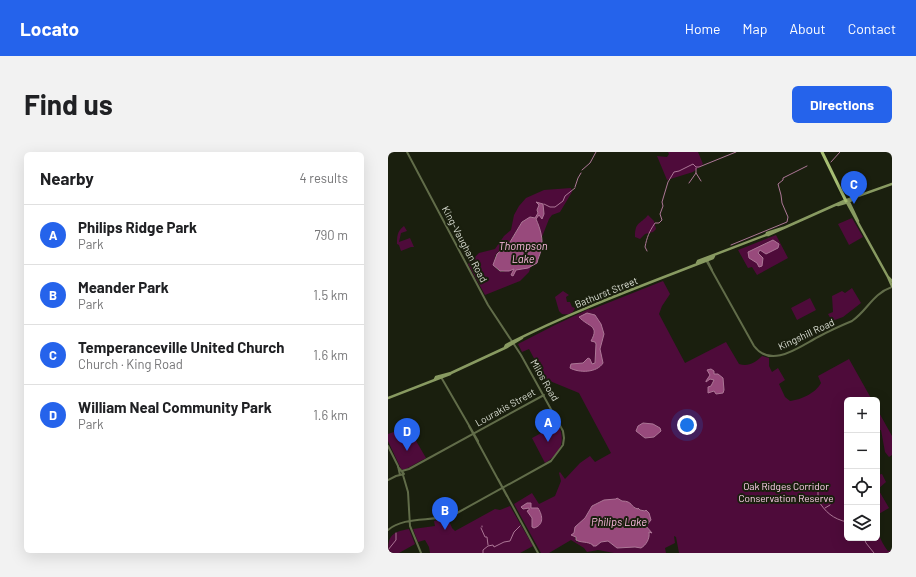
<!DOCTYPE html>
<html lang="en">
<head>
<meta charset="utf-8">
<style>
  body { margin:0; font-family:Barlow,sans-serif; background:#f2f2f2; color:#202124 }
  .controls { position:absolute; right:12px; bottom:12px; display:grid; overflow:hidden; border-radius:6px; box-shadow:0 4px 16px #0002 }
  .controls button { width:36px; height:36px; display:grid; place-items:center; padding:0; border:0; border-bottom:1px solid #e0e0e0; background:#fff; color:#202124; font:20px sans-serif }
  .you { position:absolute; left:299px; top:273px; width:14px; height:14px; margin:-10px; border:3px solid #fff; border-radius:50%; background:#1a73e8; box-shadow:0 0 0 6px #1a73e833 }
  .badge { display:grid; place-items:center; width:26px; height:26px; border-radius:50%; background:#2563eb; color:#fff; font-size:13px; font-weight:700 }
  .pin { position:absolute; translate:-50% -33px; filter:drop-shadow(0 1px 2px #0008) }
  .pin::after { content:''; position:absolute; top:21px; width:14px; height:12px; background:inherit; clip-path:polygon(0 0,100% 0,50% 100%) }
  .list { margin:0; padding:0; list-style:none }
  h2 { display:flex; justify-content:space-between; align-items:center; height:52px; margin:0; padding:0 16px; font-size:17px }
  h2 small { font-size:13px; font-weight:400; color:#757577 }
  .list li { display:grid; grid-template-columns:26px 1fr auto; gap:12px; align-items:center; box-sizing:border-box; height:60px; padding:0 16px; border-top:1px solid #e0e0e0 }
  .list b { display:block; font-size:15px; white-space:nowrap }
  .list p { margin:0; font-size:13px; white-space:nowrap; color:#757577 }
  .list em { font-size:13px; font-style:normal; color:#757577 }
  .icon { flex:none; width:22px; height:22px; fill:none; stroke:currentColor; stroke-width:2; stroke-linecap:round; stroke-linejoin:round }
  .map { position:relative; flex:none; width:504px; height:401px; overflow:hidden; border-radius:6px }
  header { display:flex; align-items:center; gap:24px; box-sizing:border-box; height:56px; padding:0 20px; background:#2563eb; color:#fff }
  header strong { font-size:19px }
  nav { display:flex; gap:22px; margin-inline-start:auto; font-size:14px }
  .intro { display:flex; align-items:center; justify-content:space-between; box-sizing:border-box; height:96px; padding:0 24px }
  h1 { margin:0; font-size:28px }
  .button { padding:10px 18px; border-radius:6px; background:#2563eb; color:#fff; font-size:14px; font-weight:700 }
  main { display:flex; gap:24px; padding:0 24px }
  aside { flex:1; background:#fff; border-radius:6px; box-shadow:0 4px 16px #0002 }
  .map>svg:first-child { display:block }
</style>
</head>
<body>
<header>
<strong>Locato</strong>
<nav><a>Home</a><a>Map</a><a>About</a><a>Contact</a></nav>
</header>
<div class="intro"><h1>Find us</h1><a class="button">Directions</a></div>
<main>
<aside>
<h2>Nearby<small>4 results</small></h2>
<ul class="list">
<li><span class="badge">A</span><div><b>Philips Ridge Park</b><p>Park</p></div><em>790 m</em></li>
<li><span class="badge">B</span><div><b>Meander Park</b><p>Park</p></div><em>1.5 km</em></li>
<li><span class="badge">C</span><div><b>Temperanceville United Church</b><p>Church · King Road</p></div><em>1.6 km</em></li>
<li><span class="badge">D</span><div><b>William Neal Community Park</b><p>Park</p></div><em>1.6 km</em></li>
</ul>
</aside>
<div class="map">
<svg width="504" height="401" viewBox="0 0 504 401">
  <rect width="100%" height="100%" fill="#1a1f0e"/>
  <path fill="#4e0b3a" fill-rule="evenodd" d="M280,0h30l5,12 -10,8 -26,8 -10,-24 10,1 2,-3z
    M183,36l1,4 -12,20 -8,3 -3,4 -7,18 -8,-19 -3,-1 -9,5 -12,19 -13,12 -2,3 -1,10c2,3 4,5 8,6 3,0 6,-3 9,-3 6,-1 15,1 20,-3l-2,6 -9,9 -35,14 -17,-31 11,-11 16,-4 9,-13 7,-6 3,-15 5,-9 7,-8 18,-8z
    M260,63l6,6 2,8 -3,3 -8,2 -5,5 -5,-2c0,-16 5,-12 13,-22z
    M464,66l11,19 -14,8 -11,-21z
    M16,74l3,5 -6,2 -2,9 11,-4 4,9h-3l-10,4 -2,-6 -2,-1c0,-7 0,-13 7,-18z
    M388,83l12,23 -31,17 -5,-8 -4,1 -10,-18z
    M275,129l7,13 -8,12 -3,8 26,49 41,-21 13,22c9,3 16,-1 23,-8l7,2v8l3,6 6,-4 7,12 -6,4 6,13 5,4c10,-1 26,-8 31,-18l-3,-7 31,-17 23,41h-25v138h30v-6c4,7 6,13 11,19l4,-1v3h-213l-3,-16 -2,-1 1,7 -10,5 1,5h-52l-16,-3 -11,2 -3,-4 -13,-8 -22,13h-8l-27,-49 18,-11 7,11 16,-8 6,-15 -2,-8 1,-1 5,7 15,-16 10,-7 5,6 16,-9 -32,-60 -34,-14 -16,-30 -7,3 -4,-8 37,-19 34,-16 1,1zM218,348l9,1 22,9 9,16 2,1 1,5 -1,5 -71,5 -2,-3v-9l9,-10 10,-15z
    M464,136l9,15 -18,14 -11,4 -4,-7 5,-2 -1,-16 10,-5 3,2z
    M175,139l6,4 -3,2 1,5h3l2,5 3,1c-2,6 -7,7 -13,6l-3,-3 -4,-14z
    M422,146l6,12 -19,10 -6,-12z
    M489,257l15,27v19l-3,2 -4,-5 -4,-22h-4z
    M170,272c8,17 3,29 -13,39l-13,-25z
    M20,275l18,31 -22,12 -3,-1 -13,-28v-7z
    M494,322l4,8 -8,7 11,19 -12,7v-40z
    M122,354l23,40 -13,7h-90l-1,-6 -4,-7 -7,2 -5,-13 22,-3 -1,-5 14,-3 4,10 3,3 40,-22 5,1z
    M21,377l6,15 -16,9h-11c0,-18 4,-21 21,-24z"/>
  <path fill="#984a7c" stroke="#ac7796" d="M148,50l7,2 1,10 -2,5 -3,-4 -3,4c4,9 8,21 5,31 -1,5 -3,8 -4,13l-9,5 -12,2 -3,6 -2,-1 3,-6 -5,2h-9l-7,-6 4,-11 13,-12 12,-20 8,-5 5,1 3,-5 -1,-3 2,-5z
    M385,88l6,4 -1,4 -12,6 -6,-4 -2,3 5,5 -1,8 -3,1 -2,-4 -8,-5 -1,-6z
    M199,161l8,2 6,9 3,10 -4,15 3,14c-6,10 -24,10 -33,5l1,-4 12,-1 5,-5 2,1 2,5 3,-1 1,-19 -1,-2 -4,-1c9,-16 -3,-14 -12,-24z
    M323,217l3,2v3h4l5,4 1,12 -1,3 -7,1 -2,-3 -6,2v-6l3,-1 3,-6 -4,-1 -4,3v-1l4,-6 -3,-5z
    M255,271l10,1 7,4 1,3 -7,6 -9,1 -9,-7 2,-5z
    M229,346l5,3c11,0 8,6 16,8v-1l2,2 5,1 1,-1 3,3 2,7 -5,6 6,7 -3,-1c1,7 -3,13 -8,16l-6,-1 -18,1 -9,-7 -7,1 -5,4h-3v-1c-6,-4 -12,-2 -17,-5v-3l-5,-2 3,-2 1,-6 10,-9 7,-12 12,-6 12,-1z
    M139,351h4v5h7c5,8 6,17 -4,20l-2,-1v-9l-5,-7 2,-1v-2l-6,1 -2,-2z"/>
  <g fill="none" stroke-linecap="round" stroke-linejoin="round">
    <path stroke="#ac7796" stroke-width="1" d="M443,10l9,-10
      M194,18l8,-7 6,-11
      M308,21l5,8
      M301,31l7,-10v-5
      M187,35l3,-9 3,-5
      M156,52l6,3h5l8,-6 2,-5 10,-8
      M343,93l56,-23 1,-5 -6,-14 -1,-8 -3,-11 5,-4v-2l24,-12
      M259,99l-2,-4c2,-10 4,-15 10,-24h4l3,-3 -2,-6 3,-8 -1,-4 6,-20 6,-10 5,-1 14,-7 3,3h3l37,-15
      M430,347v-9
      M430,348c7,12 15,19 29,22
      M437,356l5,-3
      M94,375v-1
      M93,376l4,9h2l1,8
      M476,386l2,5 8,10
      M0,398l8,-10v-7
      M95,401v-3l5,-4 5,-1 1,2 10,-5 6,-1 4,-9 6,-6"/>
    <path stroke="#616c49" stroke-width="2" d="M318,108l48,86c17,23 45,1 64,-9 11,-6 22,-11 34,-16 16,-11 20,-27 40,-34
      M319,108l5,10
      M53,225l37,64v2
      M81,274l38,70
      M0,294l10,20 2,9
      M14,319l7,-2 135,-74
      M15,323l5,17 2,34 11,27
      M8,324l8,-2 -6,-7
      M110,327l40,74
      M0,328l8,-4
      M0,378c17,-15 48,-7 69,-17l94,-52 12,-16 1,-7 -1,-7 -42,-76 -33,-50 -81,-153"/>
    <path stroke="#889a61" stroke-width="2.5" d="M458,49l42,76 4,4
      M461,50l9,19
      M450,53l7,-2 11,-5
      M378,83h2l76,-34 48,-17
      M309,111l1,-2 68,-26 1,-2 19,-6
      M500,125l4,9
      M117,195l1,-2c66,-34 138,-60 207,-87l1,-2
      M47,227l1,-2 15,-4
      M0,246l62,-24 1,-1 56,-26 15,-9"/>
    <path stroke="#a7be73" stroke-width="3" d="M434,0l24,49"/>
  </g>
  <g text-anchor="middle" stroke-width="4" stroke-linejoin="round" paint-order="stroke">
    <g font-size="10" fill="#dbdfd4" stroke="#1a1f0e">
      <text transform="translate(77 92) rotate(62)" y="4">King-Vaughan Road</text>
      <text transform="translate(218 140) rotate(-22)" y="4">Bathurst Street</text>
      <text transform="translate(418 182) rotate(-25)" y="4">Kingshill Road</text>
      <text transform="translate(157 228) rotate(60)" y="4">Milos Road</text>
      <text transform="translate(117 255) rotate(-29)" y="4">Lourakis Street</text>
    </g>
    <g font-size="10" fill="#ffd2ec" stroke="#1a1f0e">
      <text x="398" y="338">Oak Ridges Corridor<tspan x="398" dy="12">Conservation Reserve</tspan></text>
    </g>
    <g font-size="11" font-style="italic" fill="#febce2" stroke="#1a1f0e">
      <text x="135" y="98">Thompson<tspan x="135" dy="13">Lake</tspan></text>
      <text x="231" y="374">Philips Lake</text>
    </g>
  </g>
</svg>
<div class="controls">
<button>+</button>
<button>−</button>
<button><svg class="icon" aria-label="locate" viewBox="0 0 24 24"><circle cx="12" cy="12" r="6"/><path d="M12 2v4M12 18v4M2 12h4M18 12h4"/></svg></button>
<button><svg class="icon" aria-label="layers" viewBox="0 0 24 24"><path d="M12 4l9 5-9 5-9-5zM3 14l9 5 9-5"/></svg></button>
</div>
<div class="you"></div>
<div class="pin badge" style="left:160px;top:290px">A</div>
<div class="pin badge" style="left:57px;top:378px">B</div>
<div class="pin badge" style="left:466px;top:52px">C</div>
<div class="pin badge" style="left:19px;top:299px">D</div>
</div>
</main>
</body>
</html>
